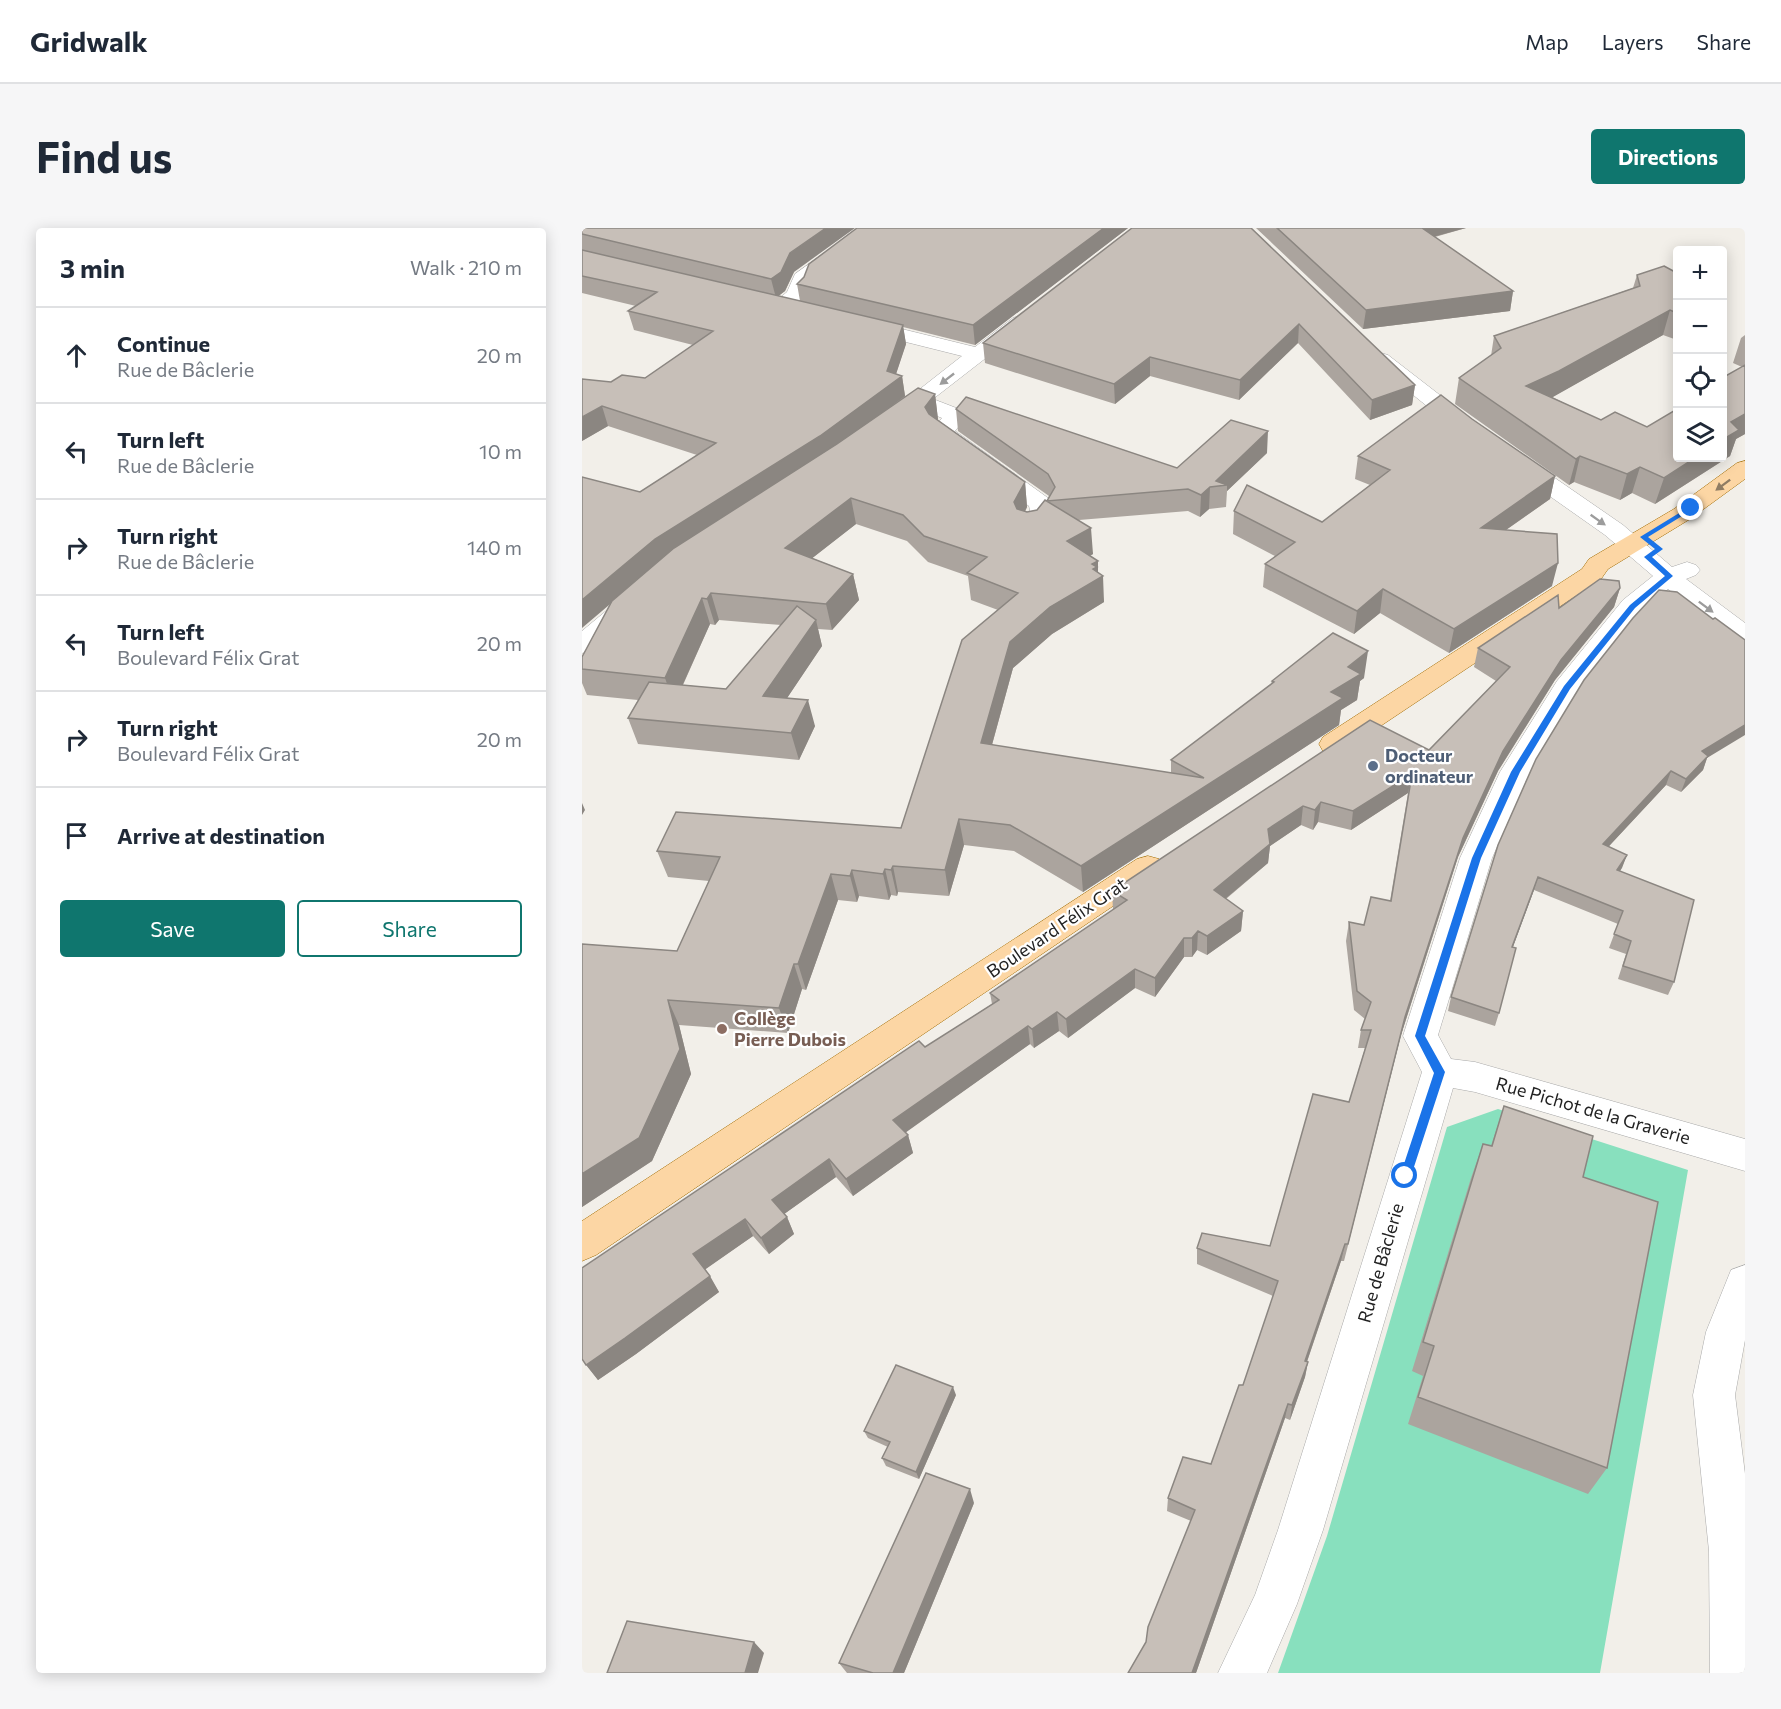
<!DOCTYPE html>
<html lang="en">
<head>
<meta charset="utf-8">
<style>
  body { margin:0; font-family:Commissioner,sans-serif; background:#f6f6f7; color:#1f2937 }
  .controls { position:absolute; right:18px; top:18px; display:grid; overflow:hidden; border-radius:6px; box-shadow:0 3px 15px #0003 }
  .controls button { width:54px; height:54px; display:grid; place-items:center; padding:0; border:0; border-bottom:2px solid #e0e1e3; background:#fff; color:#1f2937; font:30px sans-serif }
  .stop { position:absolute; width:18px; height:18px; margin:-14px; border:4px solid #1a73e8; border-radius:50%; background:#fff }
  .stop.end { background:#1a73e8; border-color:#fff; box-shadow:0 2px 6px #0008 }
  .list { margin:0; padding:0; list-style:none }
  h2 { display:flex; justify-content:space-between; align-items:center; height:78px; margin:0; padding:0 24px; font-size:26px }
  h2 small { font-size:20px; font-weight:400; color:#747a83 }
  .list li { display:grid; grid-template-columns:39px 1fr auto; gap:18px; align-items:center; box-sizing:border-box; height:96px; padding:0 24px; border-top:2px solid #e0e1e3 }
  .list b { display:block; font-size:22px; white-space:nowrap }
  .list p { margin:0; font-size:20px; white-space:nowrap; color:#747a83 }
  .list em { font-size:20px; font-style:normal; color:#747a83 }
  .actions { display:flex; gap:12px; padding:18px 24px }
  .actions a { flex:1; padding:14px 0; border:2px solid #0f766e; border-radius:6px; text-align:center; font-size:21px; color:#0f766e }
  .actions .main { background:#0f766e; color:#fff }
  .icon { flex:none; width:33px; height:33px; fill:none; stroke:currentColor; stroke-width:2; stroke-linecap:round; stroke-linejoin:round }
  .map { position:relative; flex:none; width:1163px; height:1445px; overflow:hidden; border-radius:6px }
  header { display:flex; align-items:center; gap:36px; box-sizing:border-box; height:84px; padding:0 30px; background:#fff; border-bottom:2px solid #e0e1e3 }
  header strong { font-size:28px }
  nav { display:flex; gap:33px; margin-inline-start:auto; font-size:21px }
  .intro { display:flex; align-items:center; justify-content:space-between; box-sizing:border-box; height:144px; padding:0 36px }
  h1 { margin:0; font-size:42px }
  .button { padding:15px 27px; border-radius:6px; background:#0f766e; color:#fff; font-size:21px; font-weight:700 }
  main { display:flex; gap:36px; padding:0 36px }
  aside { flex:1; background:#fff; border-radius:6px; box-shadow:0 3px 15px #0003 }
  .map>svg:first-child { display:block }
</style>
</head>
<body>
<header>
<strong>Gridwalk</strong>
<nav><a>Map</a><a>Layers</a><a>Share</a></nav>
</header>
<div class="intro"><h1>Find us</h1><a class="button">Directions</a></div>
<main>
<aside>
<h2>3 min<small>Walk · 210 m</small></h2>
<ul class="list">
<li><svg class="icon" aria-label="ahead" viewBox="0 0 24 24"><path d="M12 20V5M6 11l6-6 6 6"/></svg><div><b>Continue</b><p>Rue de Bâclerie</p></div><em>20 m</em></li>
<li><svg class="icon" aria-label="left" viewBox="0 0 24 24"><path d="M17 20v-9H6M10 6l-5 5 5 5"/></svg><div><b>Turn left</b><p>Rue de Bâclerie</p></div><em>10 m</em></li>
<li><svg class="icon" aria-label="right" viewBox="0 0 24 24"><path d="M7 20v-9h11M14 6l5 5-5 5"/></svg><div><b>Turn right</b><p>Rue de Bâclerie</p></div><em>140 m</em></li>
<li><svg class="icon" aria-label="left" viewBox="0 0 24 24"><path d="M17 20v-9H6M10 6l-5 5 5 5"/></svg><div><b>Turn left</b><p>Boulevard Félix Grat</p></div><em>20 m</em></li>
<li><svg class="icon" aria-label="right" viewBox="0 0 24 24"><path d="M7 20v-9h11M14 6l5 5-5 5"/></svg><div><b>Turn right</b><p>Boulevard Félix Grat</p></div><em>20 m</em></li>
<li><svg class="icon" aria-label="arrive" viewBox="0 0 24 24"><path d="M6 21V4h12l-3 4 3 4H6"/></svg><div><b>Arrive at destination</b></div></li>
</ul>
<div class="actions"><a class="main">Save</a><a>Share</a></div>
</aside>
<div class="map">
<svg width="1163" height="1445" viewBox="0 0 1163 1445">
  <rect width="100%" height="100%" fill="#f2efe9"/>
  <path fill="#88e0be" d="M916,881l190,61 -88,503h-322l49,-137 120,-409z"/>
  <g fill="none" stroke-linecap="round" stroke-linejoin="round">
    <defs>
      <path id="minor" d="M277,0h21l-69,53 -8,18 -16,11h-14l-3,-4 17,-14 8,-18z
        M438,88l7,2 3,4 -3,4 -94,73 31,12 3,5 -12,15 93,67 6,12 -15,24 -9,2 -9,-2 -3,-5 12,-19 -1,-4 -95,-69 -3,-5 11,-14 -22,-9c-11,9 -19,17 -34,14l-3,-5 79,-62 -108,-27 -3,-4 3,-4 7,-2 114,28 38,-29z
        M799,125l7,2 88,68 3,5 -3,5 -8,2 -8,-2 -86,-70 -3,-4 3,-4z
        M933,226l8,2 100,69 49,42 15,-5 9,3 4,5 -4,5 -10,4 59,44v21l-9,-2 -68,-53 -27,23 -63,80 -48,80 -38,86 -54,177 13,24 24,3 270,77v32l-270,-79 -22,-4 -130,442 -26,74 -30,69h-49l37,-78 23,-65 144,-458 -19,-36 57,-178 40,-86 57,-91 66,-81 30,-24 -48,-41 -98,-69 -3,-5 3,-5z
        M45,371l9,2 4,6 -4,6 -45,38 -9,2v-22l36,-30z
        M1163,1037v75l-10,55 10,79v199h-35l-1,-122 -16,-156 13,-63 25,-62z"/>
      <path id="major" d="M1163,233v18l-55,40 -82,50 -7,10 -258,172 -10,3 -10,-3 -4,-7 4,-7 259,-168 7,-10 85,-50 63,-46z
        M566,628l11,3 5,8 -5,8 -563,380 -14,6v-40l555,-362z"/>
    </defs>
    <use href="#minor" stroke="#a9a9a9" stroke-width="1"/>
    <use href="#major" stroke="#a06b00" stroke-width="1"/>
    <use href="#minor" fill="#fff" fill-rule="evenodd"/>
    <use href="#major" fill="#fcd6a4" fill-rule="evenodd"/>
  </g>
  <path fill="#aba49e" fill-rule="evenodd" d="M0,0l212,44 -9,19 -7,5 22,5 -3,-17 60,-56h271l-153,117 -72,-18 3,17 -10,30 6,2 3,20 30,-2 3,26 87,62 2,25 -2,5h2l10,-2 10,-9 2,-5 -91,-65 -2,-22 221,59 90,-15 -40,38 -1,16 -17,2 -9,8 -12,-6 -109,9 14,34 -3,2 8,5v11l6,30 -52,32 -39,34 -21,77 179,28v-13l100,-76 1,-3 92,-3 -4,3 -3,19 -16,10 -2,15 -256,167 -69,-41 -50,-6 -15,51 -51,-4 -1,4 -6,-1 -2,5 -30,-4 -2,6 -19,-2 -32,90 -4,-1 -14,44 -109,-8 12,49 -39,87 -70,46v-263l95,7 32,-70 -41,-4 -11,-26 244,-23 97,-218 -27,-10 -3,-24 -40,-14 -21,-21 -51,-17 -44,34 41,16 6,26 -27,30 -14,-1 4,17 -35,52 28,28 -16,34 -161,-16 -10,-26 10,-18 -51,-5 -5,-12v-26l28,-53 30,-112 57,-37 -89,-29 -26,15 29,-59 34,-4 48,-33 -59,-15 -6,-19 8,-5 -54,-13zM137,392l62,5 -55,64 -43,-4 27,-61 5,1z
    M550,0l283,157 -3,20 -42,15 -72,-77 -59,57 -89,-24 -35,28 -130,-41 -2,-20z
    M674,0h210l-31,9 78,54 -3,20 -147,18z
    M1095,45v67l-14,-5 -111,62 125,61 65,-91 -9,-4 8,-25 4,-3v99l-9,5 -6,17 -75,48 -23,-11 -12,7 -46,-18 -5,3 -114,-81 4,-26 32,-22 3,-20 139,-48 4,-13z
    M890,191l83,57 -5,23 -44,31 46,56 -103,67 -69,-40 -26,21 -91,-47 2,-23 10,-8 -42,-22 1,-23 88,11 48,-37 -15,-6 3,-23z
    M1038,360l-6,19 -59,73 -57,91 -40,86 -57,178 -57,226h-3l-34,101h1l-3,15 -15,43 -5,-2 -89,255h-68l18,-31 45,-121 -24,-10 1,-13 43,-34 32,-79 30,-89 -76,-32v-16l73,-2 79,-144 16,-54h-7l3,-18 4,-11 -11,-9 -8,-69 3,-19 15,3 26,-24 18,-108 -57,37 -33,-8 -5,8 -12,-5 -31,21 -2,17 -42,36 17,12 -2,20 -34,24 -10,-5 -5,7h-8l-29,40 -20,-9 -67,50 -9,-7 -25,17 -4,-4 -125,88 3,3 5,18 -60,43 -17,-19 -52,37 3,3 7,17 -25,20 -16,-18 -48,33 14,23 -83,62 -38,26 -15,-20h-1v-92l410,-264 -2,-11 123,-83 -1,-19 317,-141 67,-69 -22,-14 4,-19 81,-40z
    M1131,391l-6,139 -4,12 -22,22 -15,-7 -58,62 19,8 -7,16 54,111 -6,13 -50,-16 8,-25 -17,-6 9,-24 -84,-34 -21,57 -14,66 -4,13 -47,-15 3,-14z
    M922,878l79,71 24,291 -19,26 -180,-70 15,-48 -11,-5 59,-193 12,-34 8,2z
    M374,1167l-37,84 -33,-13 -4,-8 6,-11 -20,-9 -4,-7z
    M392,1275l-70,170h-57l-8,-10z"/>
  <path fill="#8b8681" d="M244,0h29l-61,44 -9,19 -9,7 -5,-19 19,-26z
    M522,0h24l-153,117 -2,-20z
    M834,0h50l-52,14z
    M931,63l-3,20 -147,18 3,-19z
    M1144,70l-4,11v-10z
    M1088,82l-7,25 -110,62 -32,14 5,-25z
    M717,96l-1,19 -59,57 1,-20z
    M321,97l3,19 -13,39 9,-7 3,20 -81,60 -162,104 -80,68v-28l73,-61 232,-168z
    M568,129v19l-35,28 -1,-20z
    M833,157l-3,20 -42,15 2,-20z
    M353,166l3,25 -9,13 -4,-25z
    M20,178l6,20 -26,15v-24z
    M1163,186v20l-9,5 -6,17 -75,48 9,-26 31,-20h27v-18l9,-18z
    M686,203l-1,22 -40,38v-6l-11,-4z
    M998,228l-6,26 -5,3 7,-26z
    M1058,239l-8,26 -12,7 7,-26z
    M973,248l-5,23 -74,52 5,-23z
    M443,254l2,25 -11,21 -2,-26z
    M628,259l-1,22 -9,8 1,-22z
    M269,270l5,26 -64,50 -7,-26z
    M509,300l2,26 -24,13 -2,-26z
    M516,333v17l5,-2 1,26 -52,32 -39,34 -28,102 -4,-27 29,-101 82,-78z
    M976,335l-6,23 -103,67 5,-24z
    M271,346l6,26 -27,30 -6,-26z
    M1038,360l-6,19 -59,73 -57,91 -40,86 -57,178 -57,226 61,-244 58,-179 40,-87 58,-91z
    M801,361l-3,24 -26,21 3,-23z
    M129,365l8,27 -4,5 -8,-26z
    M120,370l8,26 -36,80 -9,-26z
    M234,392l6,26 -51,76 -8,-26z
    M786,423l-4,27 -4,3 -3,19 -16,10 -2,15 -256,167 -2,-26 250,-174 17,-25z
    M226,472l7,26 -16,34 -8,-27z
    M1163,497v10l-38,23 -4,12 -22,22 5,-13 16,-28z
    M1089,543l-5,14 -68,73 5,-14z
    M830,546l-4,19 -57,37 2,-19z
    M739,574l-3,20 -5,8 2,-20z
    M0,575l3,7 -3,5z
    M721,578l-2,19 -31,21 -2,17 -55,46 1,-19 54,-61z
    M377,591l5,26 -15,51 -4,-26z
    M1045,627l-5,13 -10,15 5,-13z
    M311,638l5,26 -1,4 -6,-26z
    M303,641l6,26 -2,5 -6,-26z
    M270,642l7,26 -2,6 -7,-26z
    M249,646l7,26 -32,90 -8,-26z
    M956,649l-4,13 -26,70 4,-13z
    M661,683l-2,20 -34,24v-19z
    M616,703l-1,19 -5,7v-19z
    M602,710v19l-29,40v-19z
    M212,736l8,25 -14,44 -9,-25z
    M553,741v19l-67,50 -2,-19z
    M86,772l11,25 12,49 -39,87 -70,46v-33z
    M475,784l2,19 -25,17 -2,-19z
    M446,798l2,18 -132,94 -5,-18z
    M326,907l5,18 -60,43 -7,-17z
    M247,931l7,18 -56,40 -8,-17z
    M205,989l7,17 -25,20 -8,-16z
    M163,991l8,17 -50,35 -10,-17z
    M763,1016l-4,17 -39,115 3,-15z
    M128,1048l9,16 -83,62 -38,26 -12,-15z
    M726,1134l-3,15 -15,43 2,-15z
    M371,1159l3,8 -37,84 -3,-7z
    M706,1176l-3,14 -89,255h-4z
    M388,1261l4,14 -70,170h-11z
    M172,1414l10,11 -6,20h-13z"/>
  <path fill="#c7bfb8" stroke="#8b8681" stroke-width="1.5" d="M0,0h244l-36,25 -9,19 -10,7 -189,-45z
    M275,0h247l-131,97 -176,-41 7,-7 5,-13z
    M550,0h119l164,157 -43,15 -73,-76 -59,56 -90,-23 -36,27 -131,-41z
    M695,0h145l91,63 -147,19z
    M0,22l321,75 -16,46 15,5 -82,60 -165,103 -73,61v-123l58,15 76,-49 -114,-37 -20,11v-38l29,3 11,-7 23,3 68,-47 -85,-20 29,-19 -75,-16z
    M1082,38l13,7v40l-7,-3 -111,61 -33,15 75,34 14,-8 32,15 30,-18v49h18l-31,20 -24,-11 -13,7 -47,-18 -4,3 -117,-81 42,-30 -7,-12 146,-50 -3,-11z
    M1163,137v49l-14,8 8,8 -17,10v-62z
    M336,160l17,6 -10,13 4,7 96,68 -11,20 3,7 10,3 10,-2 8,-10 46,28 -24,13 31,20 -6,3 5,3 -4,2 10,7 -53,31 -40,35 -29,101 223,35 -33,-18 103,-78 -2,-1 61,-48 35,18 -20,16 13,7 -30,18 12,6 -262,168 -71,-41 -51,-6 -14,51 -52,-4 -2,4 -6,-1 -2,5 -31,-4 -2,6 -19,-2 -33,90h-4l-15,44 -111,-8 12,49 -41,89 -57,36v-230l95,7 43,-94 -63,-6 19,-39 225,16 61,-188 56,-47 -51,-20 20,-16 -63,-21 -21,-21 -52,-17 -66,50 68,26 -27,30 -115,-11 -4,6 -5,-1 -37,80 -83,-9v-12l30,-56 62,-53 163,-104z
    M859,167l31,24 83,57 -74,52 76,6 1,29 -104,66 -71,-40 -26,22 -92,-47 30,-22 -61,-31 13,-26 75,37 68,-52 -32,-14z
    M384,169l211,71 54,-48 37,11 -52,50 11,4 -17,2 -9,8 -13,-6 -141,12 8,-14 -7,-13 -92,-65z
    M1018,351l19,2 1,7 -59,72 -58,91 -40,87 -58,179 -57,227h-3l-40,117 3,1 -16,43 -4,-1 -96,269h-64l18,-31 2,-15 47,-117 -27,-12 15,-41 28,7 28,-79h4l35,-104 -81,-33 5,-15 68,13 43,-152 36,8 22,-72h-10l10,-28 -14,-11 -8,-69 15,3 7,-28 20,4 21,-127 -59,37 -32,-9 -6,8 -12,-4 -35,23 2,15 -56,46 29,21 -36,25 -9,-5 -6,7h-8l-29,40 -20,-9 -69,50 -9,-7 -25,17 -4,-3 -135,94 15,15 -62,44 -17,-20 -57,41 15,17 -26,21 -16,-19 -52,35 17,22 -85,62 -39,27 -4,-6v-91l337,-227 6,6 74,-47 -9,-7 137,-93 -15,-9 258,-171 59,30 81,-83 -32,-19 80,-53 1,13z
    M1077,362l18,2 36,27 2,-1 30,22v85l-43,26 6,5 -22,23 -15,-8 -68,73 24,11 -10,15 77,30 -20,82 -51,-16 8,-25 -17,-7 9,-23 -85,-34 -26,70 4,1 -17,65 -48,-16 47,-152 38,-86 48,-79 49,-62z
    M215,378l19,14 -53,76 45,4 -17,33 -163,-15 21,-36 77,7z
    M922,878l89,30 -10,41 75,25 -51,266 -189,-71 16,-51 -11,-4 60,-198 9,2z
    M314,1137l57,22 -37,85 -34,-14 8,-16 -26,-11z
    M344,1245l44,16 -77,184h-20l-34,-10z
    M45,1393l127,21 -9,31h-138z"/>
  <defs><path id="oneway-solid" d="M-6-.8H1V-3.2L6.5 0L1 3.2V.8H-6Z" transform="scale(1.5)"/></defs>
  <g fill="#9c9c9c">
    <use href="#oneway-solid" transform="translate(365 151) rotate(142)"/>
    <use href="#oneway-solid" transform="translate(1016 292) rotate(35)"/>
    <use href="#oneway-solid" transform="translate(1124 379) rotate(37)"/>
  </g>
  <use fill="#8f7c63" href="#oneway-solid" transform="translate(1141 257) rotate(143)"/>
  <path fill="#1a73e8" d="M1107,279l6,1 -47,29 15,12 -11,8 21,19 -38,32 -65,81 -50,83 -39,86 -56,178 20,36 -34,104 -2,4h-8l-1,-4 34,-103 -19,-37 57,-178 39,-86 53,-86 66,-81 35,-29 -21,-19 11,-8 -15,-12z"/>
  <circle fill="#5c6f8a" stroke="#fff" stroke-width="2" cx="791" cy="538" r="6"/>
  <circle fill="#8d6e63" stroke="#fff" stroke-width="2" cx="140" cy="801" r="6"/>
  <g text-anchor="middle" stroke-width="4.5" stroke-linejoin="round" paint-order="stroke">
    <g font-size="18" font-weight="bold" fill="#4e5e75" stroke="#fff" text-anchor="start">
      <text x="803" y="534">Docteur<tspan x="803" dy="21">ordinateur</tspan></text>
    </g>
    <g font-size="18" fill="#222" stroke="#fff">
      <text transform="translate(475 700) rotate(-34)" y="6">Boulevard Félix Grat</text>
      <text transform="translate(1011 883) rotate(16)" y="6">Rue Pichot de la Graverie</text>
      <text transform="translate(799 1035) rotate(-74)" y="6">Rue de Bâclerie</text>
    </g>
    <g font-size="18" font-weight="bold" fill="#785e54" stroke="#fff" text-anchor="start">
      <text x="152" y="797">Collège<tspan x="152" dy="21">Pierre Dubois</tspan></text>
    </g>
  </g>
</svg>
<div class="controls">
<button>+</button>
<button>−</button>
<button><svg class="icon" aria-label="locate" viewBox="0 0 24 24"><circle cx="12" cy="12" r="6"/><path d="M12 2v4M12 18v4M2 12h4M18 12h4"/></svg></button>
<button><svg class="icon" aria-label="layers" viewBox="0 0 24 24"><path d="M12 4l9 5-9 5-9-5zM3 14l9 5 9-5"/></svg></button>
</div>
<div class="stop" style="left:823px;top:948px"></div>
<div class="stop end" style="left:1109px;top:280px"></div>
</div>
</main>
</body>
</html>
